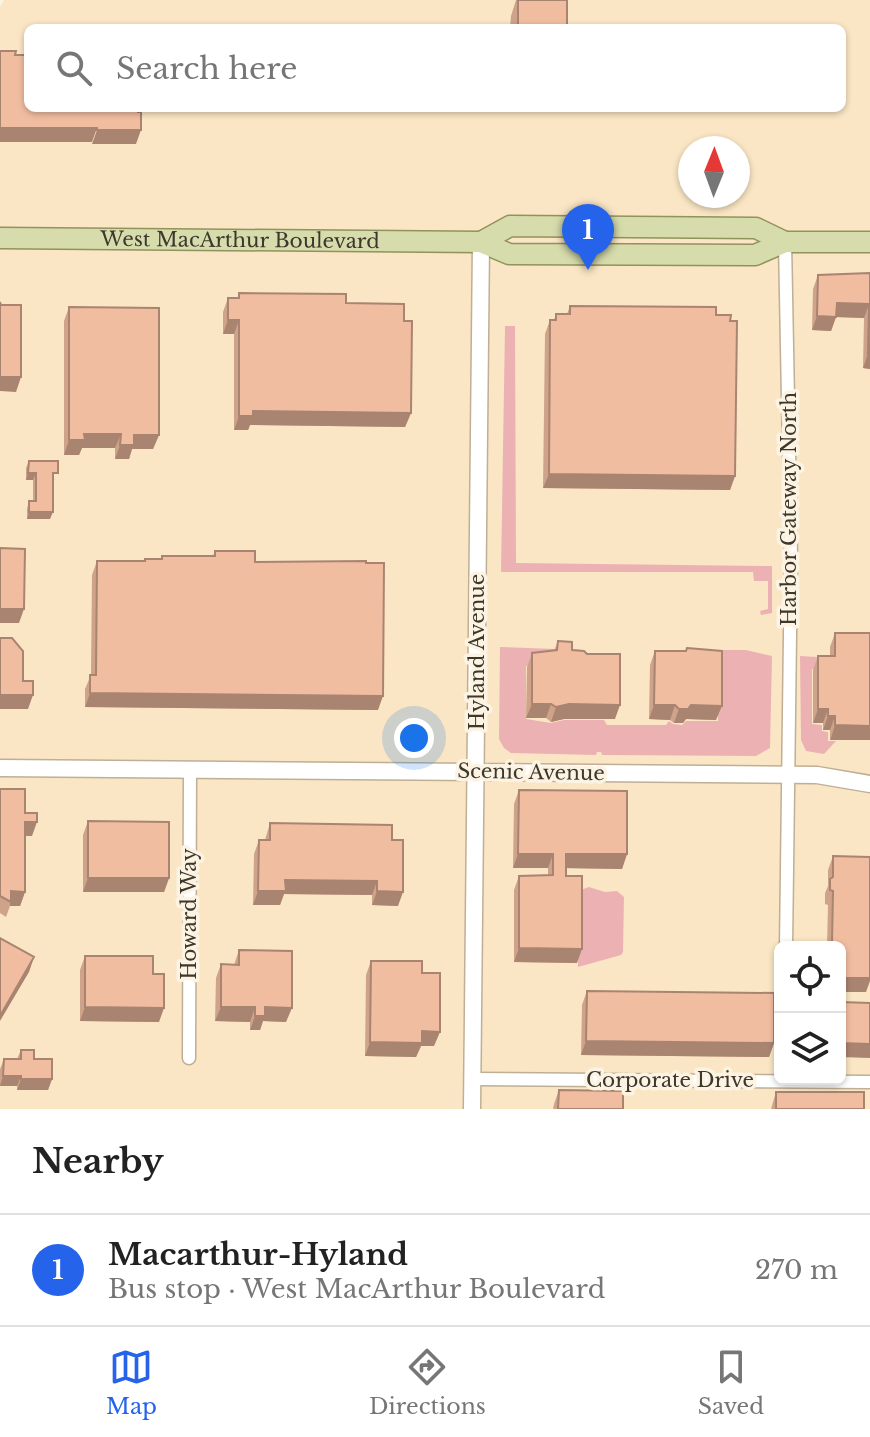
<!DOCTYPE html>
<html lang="en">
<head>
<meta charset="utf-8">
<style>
  body { margin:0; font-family:"Libre Baskerville",serif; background:#f6f6f6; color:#222 }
  .controls { position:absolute; right:24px; bottom:24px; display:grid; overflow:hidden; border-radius:12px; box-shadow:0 2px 6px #0004 }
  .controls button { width:72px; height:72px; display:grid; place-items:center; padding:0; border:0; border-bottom:2px solid #e0e0e0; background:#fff; color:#222; font:40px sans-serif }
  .compass { position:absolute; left:678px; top:136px; width:72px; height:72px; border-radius:50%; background:#fff; box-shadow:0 2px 6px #0004; rotate:1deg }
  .you { position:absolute; left:414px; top:738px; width:28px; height:28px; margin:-20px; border:6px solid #fff; border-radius:50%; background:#1a73e8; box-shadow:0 0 0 12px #1a73e833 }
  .badge { display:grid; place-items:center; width:52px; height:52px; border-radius:50%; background:#2563eb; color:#fff; font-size:26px; font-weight:700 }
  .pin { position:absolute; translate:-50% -66px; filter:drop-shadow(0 2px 4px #0008) }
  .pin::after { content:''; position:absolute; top:42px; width:28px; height:24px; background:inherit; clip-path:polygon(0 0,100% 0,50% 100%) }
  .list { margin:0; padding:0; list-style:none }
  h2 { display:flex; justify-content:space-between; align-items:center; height:104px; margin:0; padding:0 32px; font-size:34px }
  h2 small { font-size:26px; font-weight:400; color:#767676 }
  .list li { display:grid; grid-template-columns:52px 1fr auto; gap:24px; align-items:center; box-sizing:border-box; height:112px; padding:0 32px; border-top:2px solid #e0e0e0 }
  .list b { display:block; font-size:30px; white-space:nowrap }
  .list p { margin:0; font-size:26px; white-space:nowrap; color:#767676 }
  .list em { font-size:26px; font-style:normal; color:#767676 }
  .icon { flex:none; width:44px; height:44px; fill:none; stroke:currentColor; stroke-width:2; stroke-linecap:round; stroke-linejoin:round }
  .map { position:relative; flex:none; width:870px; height:1109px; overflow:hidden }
  .search { position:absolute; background:#fff; box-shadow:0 2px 6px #0004; left:24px; right:24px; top:24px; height:88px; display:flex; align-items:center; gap:20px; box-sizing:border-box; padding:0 28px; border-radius:12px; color:#767676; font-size:30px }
  .sheet { height:216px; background:#fff }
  nav { display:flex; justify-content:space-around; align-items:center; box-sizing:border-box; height:112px; border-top:2px solid #e0e0e0; background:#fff; font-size:22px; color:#767676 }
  nav a { display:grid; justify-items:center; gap:4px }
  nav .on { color:#2563eb }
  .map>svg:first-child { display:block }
</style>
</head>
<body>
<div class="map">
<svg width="870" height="1109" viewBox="0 0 870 1109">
  <rect width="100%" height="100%" fill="#fcf3e3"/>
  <path fill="#fae6c4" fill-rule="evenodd" d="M4,0h866v1109h-870v-1102zM28,28h814v80h-814zM690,148h48v48h-48zM780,947h60v132h-60z"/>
  <path fill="#ecb2b3" d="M505,326h10l1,237 256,3v47l-11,2 -1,-4 8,-2v-28h-14l-1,-9h-252z
    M500,647l82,3v16h-56v53l25,4 13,-3h40l3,5h59l3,-4 4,3 9,1 4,-4h32v-57h-39v-14h67l26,6 -2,92 -14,8 -154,-1 -1,-3h-4l-1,3 -85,-2 -7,-5 -5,-9z
    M800,656l17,1 -1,12h-4v55l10,1v6l6,1v9h8l-12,13 -18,-3 -5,-11z
    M589,887l16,5 12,-1 7,6 -1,55 -2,3 -43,12v-76z"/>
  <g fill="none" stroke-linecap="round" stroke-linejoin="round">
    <defs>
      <path id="minor" d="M785,242l6,315 -5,390
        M189,1058l1,-288
        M471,1079l399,3"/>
      <path id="tertiary" d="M0,768l817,7 53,9
        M472,1109l9,-867"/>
      <g id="primary">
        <path id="s1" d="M0,238l481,4 28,12 246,1 30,-13h85"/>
        <path d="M481,242l29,-16 246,2 29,14"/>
      </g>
    </defs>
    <use href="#minor" stroke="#beaf95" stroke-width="15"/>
    <use href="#tertiary" stroke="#beaf95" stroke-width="19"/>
    <use href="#primary" stroke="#90935b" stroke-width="23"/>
    <use href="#minor" stroke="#fff" stroke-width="12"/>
    <use href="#tertiary" stroke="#fff" stroke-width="16"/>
    <use href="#primary" stroke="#d7dcac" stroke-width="20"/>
  </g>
  <path fill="#cfa38a" d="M516,0h51v28h-57l1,-12z
    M870,273v96l-7,-1 1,-50 -28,-1 -5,14 -19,-1 1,-41 5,-14z
    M239,293l107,10 58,18 7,92 -6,14 -155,-2 -2,5h-14v-96h-11v-22l5,-14h10z
    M570,306l146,9 19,161 -5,14 -187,-2 2,-154 5,-14h4l2,-6h11z
    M69,307l90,128 -6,14h-21l-3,10h-14v-11h-33l-3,7h-15v-134z
    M29,461l26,19h-2l-3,39h-23v-10l2,-8h4v-21h-7v-12z
    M215,551l40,11 123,148 -293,-3v-18l6,-14 1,-100 5,-14h48l16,-2 1,-3h51z
    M835,633h35l-40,107v-10h-7v-7h-10v-53l5,-14h12v-9z
    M558,641l14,9 43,69h-51l-13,3 -5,-4h-20l1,-51 5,-14 22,-2z
    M655,651l61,69 -30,-1 -3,4h-9l-4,-3 -21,-1 1,-54z
    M0,789l25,24 7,23h-7v56l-5,14h-10l-4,11 -6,-4z
    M519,790l108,64 -5,15 -56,-1v8l11,87 -63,-1v-72l5,-14 29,-1v-7h-35l1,-64z
    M88,821l81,57 -5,14h-81v-57z
    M270,823l122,17 6,66 -26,-1v-10l-88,-1 -4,11h-27l1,-51 5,-14h6z
    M833,856l33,136 -26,-45h-13l1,-42 -3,-1v-11l3,-7v-16z
    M239,950l47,72 -23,-1 -3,9h-10v-8l-35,-1 1,-43 5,-14 13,1z
    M85,956l68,18 6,48 -79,-1v-51z
    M371,961l51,12 12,73h-13l-5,11 -51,-1 1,-81z
    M587,991l187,52 -5,14 -188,-2 1,-50z
    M21,1050l13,9 18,20 -4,11h-31v-4h-17v-17l4,-10h13z
    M559,1090l64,19h-70l1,-5z
    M776,1092l88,17h-93z"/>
  <path fill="#a98471" d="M510,108h41l-1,3 -41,-1z
    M0,128h97l-5,14h-92z
    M97,130h44l-5,14h-44z
    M837,303l32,1 -5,14 -28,-1 -5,14 -19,-1 5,-14z
    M228,320h11l-5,14h-11z
    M868,354h2v15l-7,-1z
    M0,377h21l-5,15 -16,-1z
    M253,411l158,2 -6,14 -155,-2 -2,5h-14l5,-14z
    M84,434h37l-6,14h-33l-3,7h-15l5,-15z
    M134,435h25l-6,14h-21l-3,10h-14l5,-14z
    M28,473h8l-3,7h-7z
    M549,474l186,2 -5,14 -187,-2z
    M29,512h24l-3,7h-23z
    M0,609h24l-5,14h-19z
    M90,693l293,3 -5,14 -293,-3z
    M0,695h33l-5,14h-28z
    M532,704h19l-5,14h-20z
    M569,704l51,1 -5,14h-51l-13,3 5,-15z
    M654,705h21l-5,15 -21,-1z
    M691,705l31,1 -6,14 -30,-1 -3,4h-9l5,-14z
    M818,709h10l-5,14h-10z
    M828,716h7l-5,14h-7z
    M835,725l35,1v14h-40z
    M25,822h12l-5,14h-12z
    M518,854h35l-5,14h-35z
    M566,854h61l-5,15 -61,-1z
    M88,878h81l-5,14h-81z
    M285,880l92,1 -5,14 -88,-1 -4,11h-27l5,-14z
    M11,891l14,1 -5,14h-10z
    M377,891l26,1 -5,14 -26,-1z
    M519,948l63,1 -5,14 -63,-1z
    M34,957l-5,15 -29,49v-5z
    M840,978h30v3l-4,11h-26z
    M85,1007l79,1 -5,14 -79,-1z
    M221,1007h34l-5,15 -35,-1z
    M265,1007l27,1 -6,14 -23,-1 -3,9h-10l5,-14z
    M422,1031l18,1 -6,14h-13l-5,11 -51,-1 5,-14z
    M586,1041l188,2 -5,14 -188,-2z
    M840,1043l30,1v14l-30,-1z
    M3,1076h18l-4,10h-17z
    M21,1079h31l-4,11h-31z"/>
  <path fill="#f1bda1" stroke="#a98471" stroke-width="2" d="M518,0h49v28h-49z
    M0,51h16l-1,4h13v53h110v4h3v18h-44v-2h-97z
    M870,273v81h-2l1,-50 -32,-1 -1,14 -19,-1 1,-41z
    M239,293l107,1v9l58,1v17h8l-1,92 -158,-2v5h-14v-96h-11v-22h11z
    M0,302l1,3h20v72h-21z
    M570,306l146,1v8h15l-1,6h7l-2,155 -186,-2 1,-154h6v-6h14z
    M69,307l90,1v127h-25v10h-14l1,-11h-37l1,6h-16z
    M29,461h29v12h-5v39h-24v-11h7v-28h-8z
    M0,548l25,1 -1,60h-24z
    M215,551h40v11l111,-1v2h18l-1,133 -293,-3v-18h6l1,-114h48v-2h17v-3h53z
    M835,633h35v93l-35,-1v-9h-7v-7h-10v-53h17z
    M0,638h12l11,13v30h10v14h-33z
    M558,641l14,1v8l12,1 3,3h33v51l-51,-1 -13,3 -5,-3h-19v-51l25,-3z
    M687,648l35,3v55l-31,-1 -3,4h-9l-4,-4h-21l1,-54h31z
    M0,789h25v24h12v9h-12v70l-14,-1v11l-11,-6z
    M519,790l108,1v63h-61v22h16v73l-63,-1v-72l34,-1v-21h-35z
    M88,821l81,1v56h-81z
    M270,823l122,2v15h11v52l-26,-1v-10l-92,-1 1,11h-28l1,-51h11z
    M833,856l37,1v121h-30v-31h-10v-2l2,-2 1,-52 -3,-1v-11l3,-2z
    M0,938l34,19 -34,59z
    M239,950l53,1v57l-27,-1v9h-10v-9h-34v-43l18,1z
    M85,956h68v18h11v34l-79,-1z
    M371,961h51v12h18v59l-18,-1v12l-52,-1z
    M587,991l187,2v50l-188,-2z
    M840,1002l30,1v41l-30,-1z
    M21,1050h13v9h18v20h-31v-3h-18l1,-17h17z
    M559,1090l64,1v18h-65z
    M776,1092h88v17h-88z"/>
  <g text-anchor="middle" stroke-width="7" stroke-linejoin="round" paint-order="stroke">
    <g font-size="20" fill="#3d372c" stroke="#fcf3e3">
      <text dy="7" stroke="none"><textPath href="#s1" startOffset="240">West MacArthur Boulevard</textPath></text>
      <text transform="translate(789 509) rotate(-90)" y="7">Harbor Gateway North</text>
      <text transform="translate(477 652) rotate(-90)" y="7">Hyland Avenue</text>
      <text transform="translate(531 772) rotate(1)" y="7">Scenic Avenue</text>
      <text transform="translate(189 914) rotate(-90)" y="7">Howard Way</text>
      <text x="670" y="1087">Corporate Drive</text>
    </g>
  </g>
</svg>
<div class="controls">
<button><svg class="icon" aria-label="locate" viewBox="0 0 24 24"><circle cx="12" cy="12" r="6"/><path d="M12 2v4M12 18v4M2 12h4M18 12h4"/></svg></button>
<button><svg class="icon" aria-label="layers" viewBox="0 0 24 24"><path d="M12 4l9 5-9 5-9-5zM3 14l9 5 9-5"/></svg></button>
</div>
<svg class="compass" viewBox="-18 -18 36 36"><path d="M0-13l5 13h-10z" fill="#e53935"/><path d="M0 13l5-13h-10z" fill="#767676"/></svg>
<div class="you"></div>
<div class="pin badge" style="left:588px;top:270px">1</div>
<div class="search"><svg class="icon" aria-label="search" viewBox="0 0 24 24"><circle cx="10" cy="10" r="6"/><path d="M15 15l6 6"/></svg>Search here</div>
</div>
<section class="sheet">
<h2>Nearby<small></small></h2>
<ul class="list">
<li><span class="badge">1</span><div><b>Macarthur-Hyland</b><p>Bus stop · West MacArthur Boulevard</p></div><em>270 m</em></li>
</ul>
</section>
<nav>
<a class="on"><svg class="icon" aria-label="map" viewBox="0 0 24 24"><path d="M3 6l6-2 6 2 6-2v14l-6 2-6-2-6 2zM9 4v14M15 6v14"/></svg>Map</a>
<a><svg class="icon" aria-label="directions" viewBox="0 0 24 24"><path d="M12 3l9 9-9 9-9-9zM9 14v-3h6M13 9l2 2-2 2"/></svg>Directions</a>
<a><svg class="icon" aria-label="saved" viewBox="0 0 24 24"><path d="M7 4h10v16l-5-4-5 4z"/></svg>Saved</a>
</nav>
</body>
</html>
